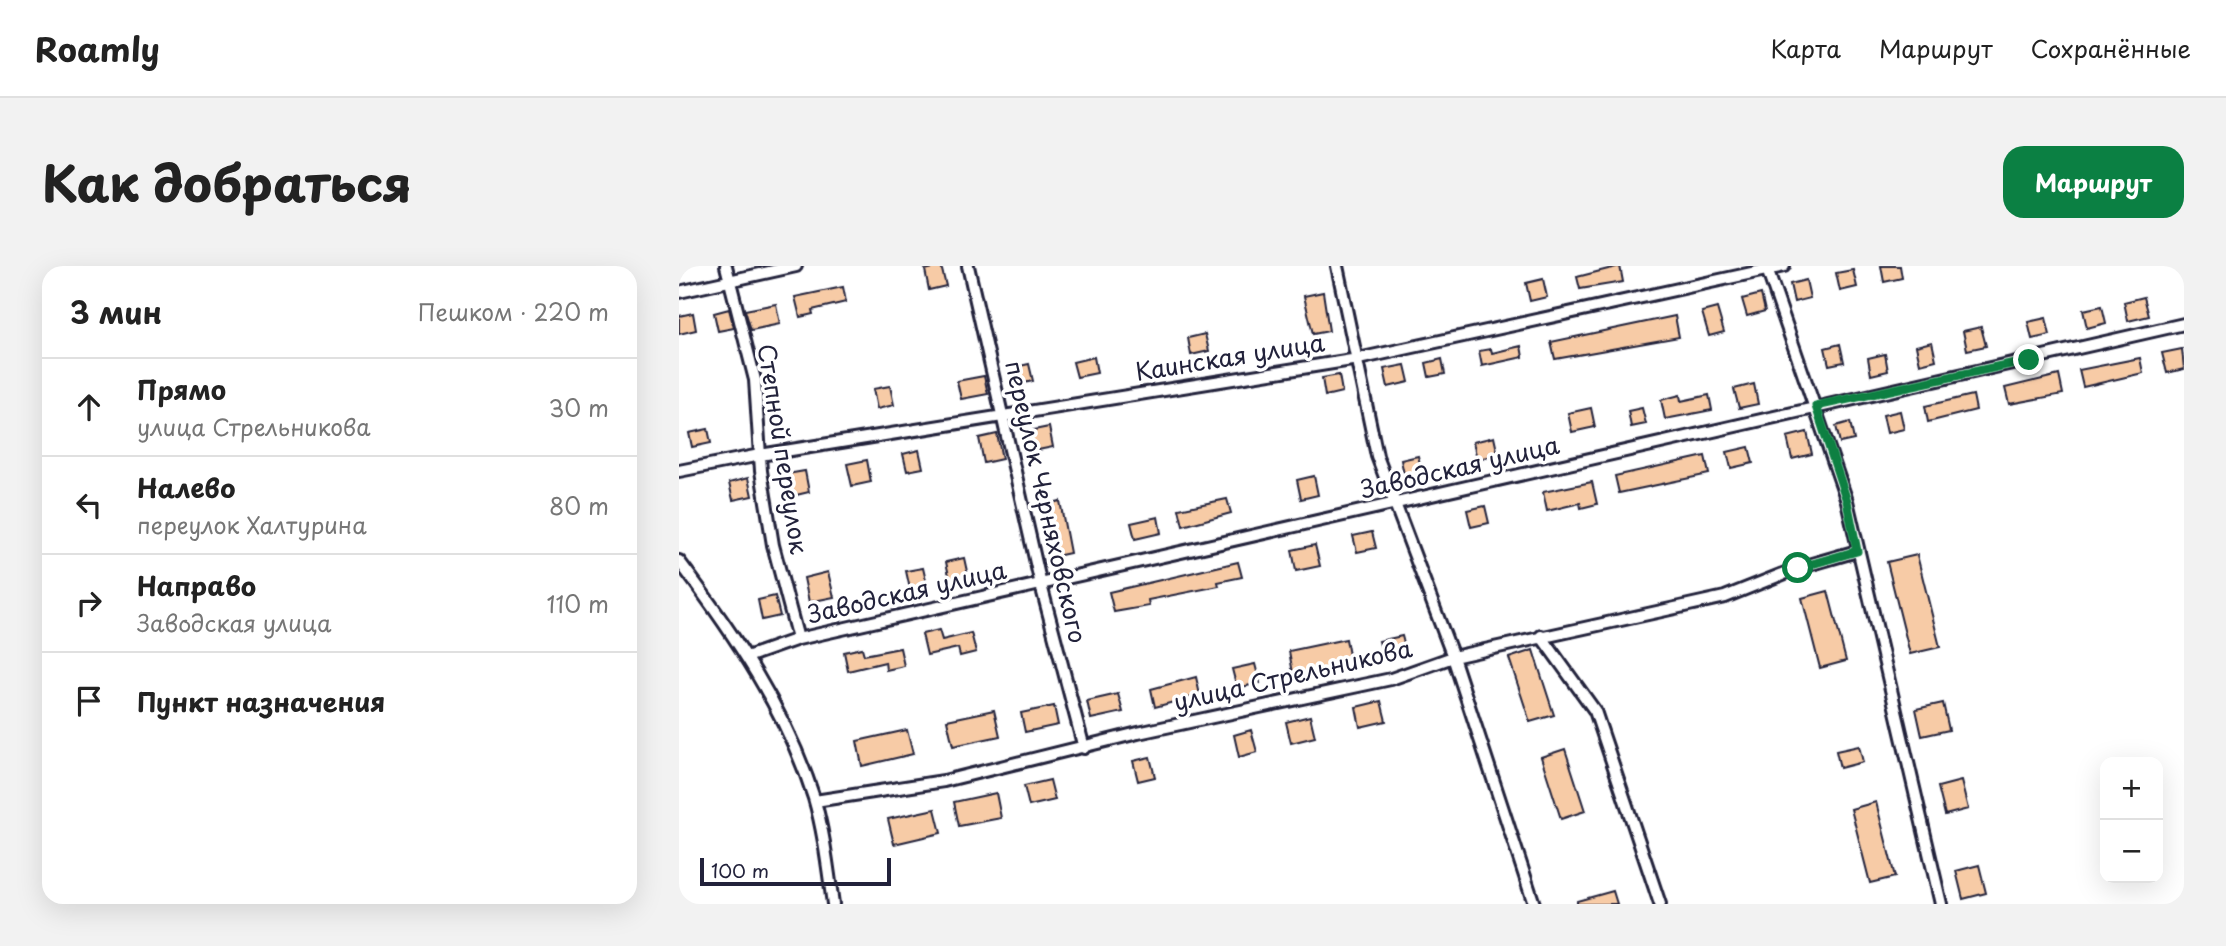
<!DOCTYPE html>
<html lang="ru">
<head>
<meta charset="utf-8">
<style>
  body { margin:0; font-family:"Playpen Sans",sans-serif; background:#f2f2f2; color:#222 }
  .controls { position:absolute; right:21px; bottom:21px; display:grid; overflow:hidden; border-radius:14px; box-shadow:0 7px 28px #0002 }
  .controls button { width:63px; height:63px; display:grid; place-items:center; padding:0; border:0; border-bottom:2px solid #e0e0e0; background:#fff; color:#222; font:35px sans-serif }
  .scale { position:absolute; left:21px; bottom:18px; width:191px; box-sizing:border-box; padding-left:7px; border:4px solid #22223b; border-top:0; font-size:19px; line-height:24px; white-space:nowrap; color:#22223b; -webkit-text-stroke:5px #fff; paint-order:stroke }
  .stop { position:absolute; width:21px; height:21px; margin:-16px; border:5px solid #0b8043; border-radius:50%; background:#fff }
  .stop.end { background:#0b8043; border-color:#fff; box-shadow:0 2px 7px #0008 }
  .list { margin:0; padding:0; list-style:none }
  h2 { display:flex; justify-content:space-between; align-items:center; height:91px; margin:0; padding:0 28px; font-size:30px }
  h2 small { font-size:23px; font-weight:400; color:#767676 }
  .list li { display:grid; grid-template-columns:46px 1fr auto; gap:21px; align-items:center; box-sizing:border-box; height:98px; padding:0 28px; border-top:2px solid #e0e0e0 }
  .list b { display:block; font-size:26px; white-space:nowrap }
  .list p { margin:0; font-size:23px; white-space:nowrap; color:#767676 }
  .list em { font-size:23px; font-style:normal; color:#767676 }
  .icon { flex:none; width:38px; height:38px; fill:none; stroke:currentColor; stroke-width:2; stroke-linecap:round; stroke-linejoin:round }
  .map { position:relative; flex:none; width:1505px; height:638px; overflow:hidden; border-radius:21px }
  header { display:flex; align-items:center; gap:42px; box-sizing:border-box; height:98px; padding:0 35px; background:#fff; border-bottom:2px solid #e0e0e0 }
  header strong { font-size:33px }
  nav { display:flex; gap:38px; margin-inline-start:auto; font-size:24px }
  .intro { display:flex; align-items:center; justify-content:space-between; box-sizing:border-box; height:168px; padding:0 42px }
  h1 { margin:0; font-size:49px }
  .button { padding:18px 32px; border-radius:21px; background:#0b8043; color:#fff; font-size:24px; font-weight:700 }
  main { display:flex; gap:42px; padding:0 42px }
  aside { flex:1; background:#fff; border-radius:21px; box-shadow:0 7px 28px #0002 }
  .map>svg:first-child { display:block }
</style>
</head>
<body>
<header>
<strong>Roamly</strong>
<nav><a>Карта</a><a>Маршрут</a><a>Сохранённые</a></nav>
</header>
<div class="intro"><h1>Как добраться</h1><a class="button">Маршрут</a></div>
<main>
<aside>
<h2>3 мин<small>Пешком · 220 m</small></h2>
<ul class="list">
<li><svg class="icon" aria-label="ahead" viewBox="0 0 24 24"><path d="M12 20V5M6 11l6-6 6 6"/></svg><div><b>Прямо</b><p>улица Стрельникова</p></div><em>30 m</em></li>
<li><svg class="icon" aria-label="left" viewBox="0 0 24 24"><path d="M17 20v-9H6M10 6l-5 5 5 5"/></svg><div><b>Налево</b><p>переулок Халтурина</p></div><em>80 m</em></li>
<li><svg class="icon" aria-label="right" viewBox="0 0 24 24"><path d="M7 20v-9h11M14 6l5 5-5 5"/></svg><div><b>Направо</b><p>Заводская улица</p></div><em>110 m</em></li>
<li><svg class="icon" aria-label="arrive" viewBox="0 0 24 24"><path d="M6 21V4h12l-3 4 3 4H6"/></svg><div><b>Пункт назначения</b></div></li>
</ul>
</aside>
<div class="map">
<svg width="1505" height="638" viewBox="0 0 1505 638">
  <rect width="100%" height="100%" fill="#fff"/>
  <filter id="ink" filterUnits="userSpaceOnUse"><feTurbulence type="fractalNoise" baseFrequency=".0143" numOctaves="2"/><feDisplacementMap in="SourceGraphic" scale="14" xChannelSelector="R" yChannelSelector="G"/><feConvolveMatrix kernelMatrix="1 2 1 2 8 2 1 2 1" color-interpolation-filters="sRGB"/></filter>
  <g filter="url(#ink)">
    <path fill="#f7cba6" stroke="#22223b" stroke-width="2" d="M262,0l5,20 -17,4 -4,-20z
      M941,0l3,16 -43,7 -3,-12z
      M1202,0h19l2,12 -18,4z
      M1174,4l4,17 -17,4 -4,-18z
      M864,13l4,18 -17,4 -4,-18z
      M1127,14l4,18 -16,4 -4,-18z
      M164,21l3,15 -34,8 1,4 -13,3 -5,-20z
      M644,26l6,39 -16,3 -9,-38z
      M1082,28l4,17 -18,5 -5,-17z
      M1465,31l5,19 -21,5 -4,-19z
      M97,38l4,20 -29,6 -6,-20z
      M1423,40l4,17 -19,5 -4,-18z
      M1038,42l7,24 -15,4 -7,-24z
      M50,43l5,19 -16,3 -4,-18z
      M14,47l3,17 -17,4v-18z
      M996,50l4,21 -124,22 -4,-17z
      M1367,52l4,17 -18,4 -4,-17z
      M1302,61l5,19 -19,4 -4,-19z
      M526,68l4,17 -18,4 -3,-17z
      M1253,76l4,18 -16,4 -4,-18z
      M1161,78l4,18 -15,3 -4,-17z
      M842,80l2,11 -41,9 -3,-15 12,-2 1,4z
      M1503,83l2,20 -17,4 -5,-20z
      M1206,88l3,17 -17,4 -3,-17z
      M415,91l3,16 -20,4 -4,-15z
      M1461,92l3,15 -60,14 -4,-17z
      M763,93l3,15 -16,3 -3,-14z
      M350,98l4,17 -18,4 -4,-17z
      M726,99l4,17 -21,5 -4,-18z
      M660,109l3,17 -17,4 -3,-18z
      M1380,109l4,19 -54,10 -4,-16z
      M305,110l4,18 -27,5 -4,-18z
      M1075,118l4,20 -19,4 -5,-19z
      M211,120l4,19 -17,4 -4,-20z
      M1001,129l1,6 28,-6 3,15 -47,9 -4,-19z
      M1294,129l3,15 -48,12 -3,-16z
      M912,142l4,19 -23,5 -4,-19z
      M963,142l4,16 -15,3 -3,-16z
      M1221,145l4,18 -17,4 -4,-18z
      M1171,156l4,18 -14,3 -4,-17z
      M370,161l4,20 -20,4 -4,-20z
      M29,163l3,14 -19,4 -3,-14z
      M1128,166l5,22 -20,5 -5,-22z
      M318,168l5,25 -18,4 -5,-25z
      M815,171l4,18 -21,4 -4,-17z
      M1070,181l4,16 -22,5 -4,-16z
      M240,184l4,18 -16,3 -4,-17z
      M739,190l5,19 -18,4 -4,-19z
      M1026,190l4,18 -90,19 -4,-17z
      M188,194l4,22 -19,4 -5,-22z
      M126,205l4,21 -17,4 -5,-22z
      M635,210l4,19 -17,4 -4,-19z
      M69,212l4,18 -19,4 -4,-17z
      M913,216l5,22 -16,4 -1,-5 -33,8 -4,-19z
      M548,233l4,14 -48,13 -4,-17z
      M381,235l10,52 -14,3 -12,-51z
      M806,240l4,17 -18,4 -4,-17z
      M479,251l3,16 -26,6 -4,-16z
      M693,266l4,16 -19,4 -4,-16z
      M636,279l5,21 -24,5 -4,-21z
      M1238,289l23,92 -30,7 -23,-92z
      M285,292l4,18 -18,4 -4,-18z
      M559,296l4,15 -24,5 1,4 -71,14 1,6 -35,6 -5,-20z
      M244,302l4,17 -17,4 -4,-18z
      M149,306l6,25 -25,5 -5,-24z
      M1149,325l18,70 -26,7 -18,-70z
      M96,330l5,20 -18,4 -4,-20z
      M260,364l3,10 29,-7 5,19 -16,4 -2,-8 -31,7 -5,-21z
      M723,370l5,19 -23,5 -5,-19z
      M667,373l5,27 -57,13 -5,-28z
      M183,382l2,7 36,-7 4,18 -18,4 -1,-8 -37,9 -4,-19z
      M854,384l21,65 -24,7 -21,-64z
      M576,398l5,19 -23,5 -5,-19z
      M517,411l4,18 -45,12 -4,-18z
      M439,428l5,18 -32,7 -4,-18z
      M702,435l5,20 -26,6 -4,-20z
      M1264,437l6,27 -27,6 -6,-27z
      M375,440l4,19 -33,7 -4,-19z
      M315,444l6,26 -47,10 -6,-26z
      M631,450l5,21 -24,6 -5,-21z
      M228,464l6,24 -51,12 -5,-25z
      M572,464l6,22 -18,5 -5,-22z
      M1180,480l4,16 -23,6 -4,-17z
      M886,483l20,62 -24,8 -20,-62z
      M471,491l5,20 -17,4 -5,-20z
      M371,514l5,20 -26,6 -5,-20z
      M1282,515l7,28 -23,6 -7,-28z
      M317,527l5,25 -42,8 -5,-24z
      M1197,536l19,75 -25,6 -19,-74z
      M256,543l6,24 -47,11 -6,-25z
      M1300,599l7,28 -23,6 -7,-28z
      M934,625l4,13h-40v-3z"/>
    <g fill="none" stroke-linecap="round" stroke-linejoin="round">
      <defs>
        <path id="minor" d="M47,0l29,114 6,91 12,74 25,94
          M289,0l73,319 43,163
          M658,0l40,190 76,201 81,247
          M1087,0l81,235 94,403
          M0,26l117,-26
          M0,205l81,-16 598,-96 426,-93
          M0,295c55,73 107,149 135,237 10,34 14,71 19,106
          M862,370l54,75 65,193
          M68,391l51,-18 1386,-315
          M136,535l129,-20 194,-48 253,-54 62,-22 272,-60 73,-29 59,-17"/>
      </defs>
      <use href="#minor" stroke="#22223b" stroke-width="16"/>
      <use href="#minor" stroke="#fff" stroke-width="10"/>
    </g>
  </g>
  <g fill="none" stroke-linecap="round" stroke-linejoin="round" filter="url(#ink)">
    <path stroke="#0b8043" stroke-width="9" d="M1119,302l59,-17 -10,-50 -31,-95 213,-46"/>
  </g>
  <g text-anchor="middle" stroke-width="7" stroke-linejoin="round" paint-order="stroke">
    <g font-size="24" fill="#22223b" stroke="#fff">
      <text transform="translate(551 92) rotate(-9)" y="8">Каинская улица</text>
      <text transform="translate(103 183) rotate(81)" y="8">Степной переулок</text>
      <text transform="translate(781 202) rotate(-13)" y="8">Заводская улица</text>
      <text transform="translate(366 236) rotate(77)" y="8">переулок Черняховского</text>
      <text transform="translate(228 327) rotate(-13)" y="8">Заводская улица</text>
      <text transform="translate(614 410) rotate(-13)" y="8">улица Стрельникова</text>
    </g>
  </g>
</svg>
<div class="controls">
<button>+</button>
<button>−</button>
</div>
<div class="scale">100 m</div>
<div class="stop" style="left:1119px;top:302px"></div>
<div class="stop end" style="left:1350px;top:94px"></div>
</div>
</main>
</body>
</html>
